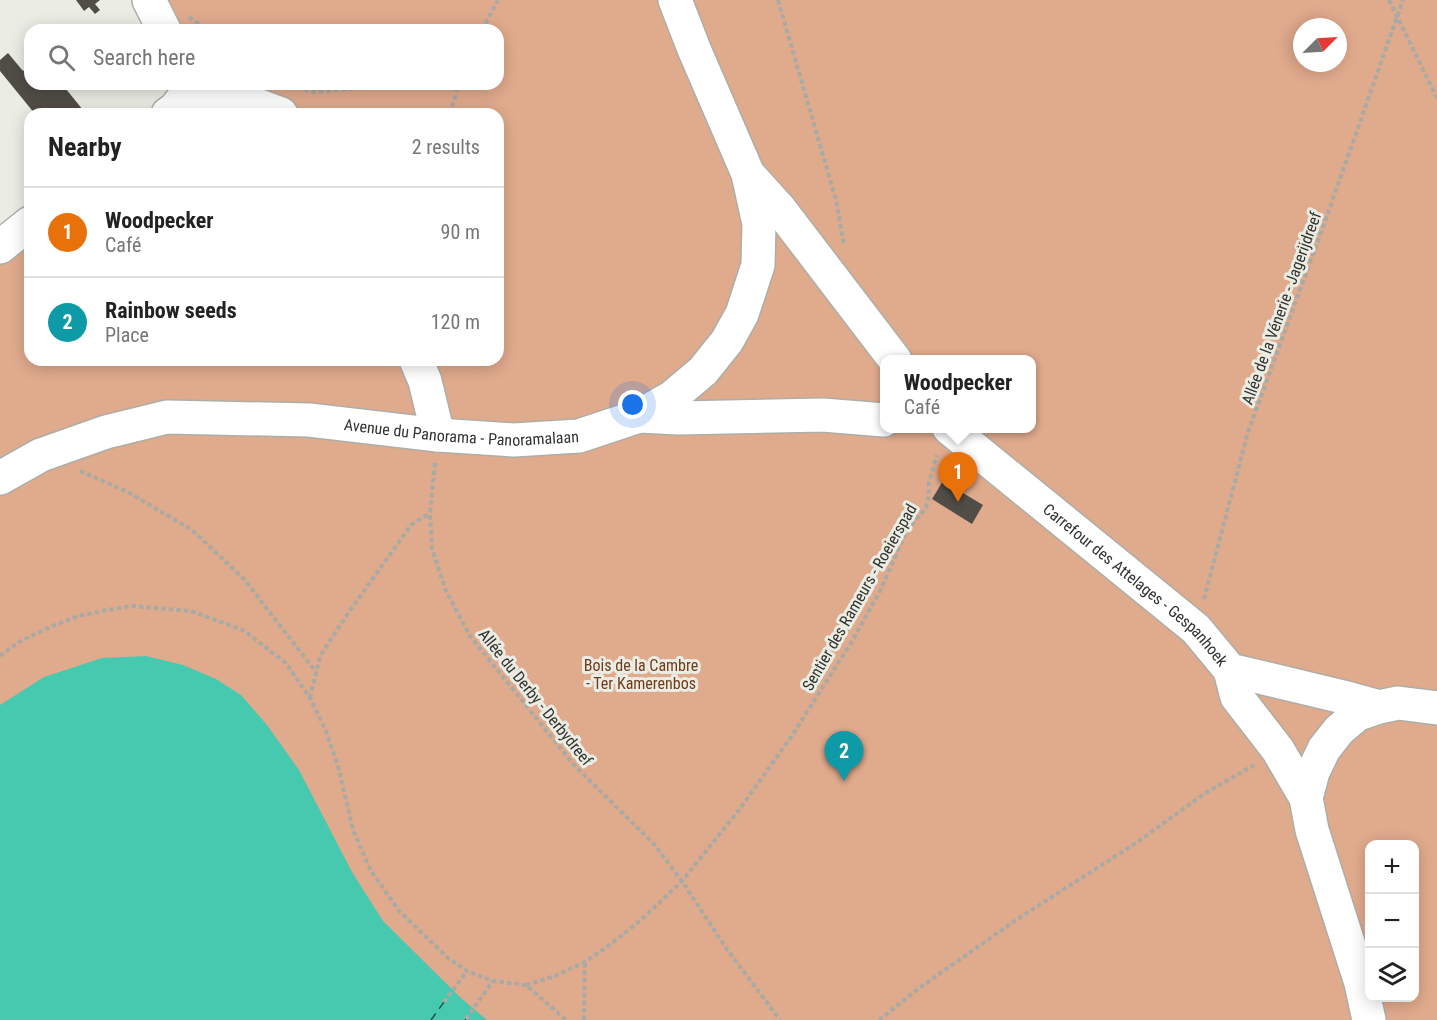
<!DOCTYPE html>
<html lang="en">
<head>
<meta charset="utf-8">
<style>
  body { margin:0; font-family:"Roboto Condensed",sans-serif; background:#f2f2f2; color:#222 }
  .controls { position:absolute; right:18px; bottom:18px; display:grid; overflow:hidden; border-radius:12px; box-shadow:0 3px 15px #0003 }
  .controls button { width:54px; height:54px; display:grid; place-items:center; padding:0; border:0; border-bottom:2px solid #e0e0e0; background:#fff; color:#222; font:30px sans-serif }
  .compass { position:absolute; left:1293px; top:18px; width:54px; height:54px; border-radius:50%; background:#fff; box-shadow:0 3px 15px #0003; rotate:66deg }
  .you { position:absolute; left:633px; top:405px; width:21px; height:21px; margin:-15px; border:4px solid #fff; border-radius:50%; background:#1a73e8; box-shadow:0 0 0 9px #1a73e833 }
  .badge { display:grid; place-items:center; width:39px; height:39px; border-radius:50%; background:#893bab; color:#fff; font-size:20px; font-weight:700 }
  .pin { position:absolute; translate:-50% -50px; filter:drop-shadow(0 2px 3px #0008) }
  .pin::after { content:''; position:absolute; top:32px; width:21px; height:18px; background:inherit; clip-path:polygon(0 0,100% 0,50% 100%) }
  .popup { position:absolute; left:880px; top:355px; width:156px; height:78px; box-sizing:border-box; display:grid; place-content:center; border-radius:12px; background:#fff; filter:drop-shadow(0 2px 4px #0005); font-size:20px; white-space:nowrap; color:#767676 }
  .popup b { font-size:22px; color:#222 }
  .popup::after { content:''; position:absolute; left:50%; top:100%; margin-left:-12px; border:12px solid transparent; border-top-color:#fff }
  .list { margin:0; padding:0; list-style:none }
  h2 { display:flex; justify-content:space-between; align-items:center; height:78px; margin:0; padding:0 24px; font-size:26px }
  h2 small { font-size:20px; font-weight:400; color:#767676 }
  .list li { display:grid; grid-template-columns:39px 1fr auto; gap:18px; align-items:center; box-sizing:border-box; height:90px; padding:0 24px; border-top:2px solid #e0e0e0 }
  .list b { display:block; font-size:22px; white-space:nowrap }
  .list p { margin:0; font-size:20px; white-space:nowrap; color:#767676 }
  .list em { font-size:20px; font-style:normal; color:#767676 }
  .icon { flex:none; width:33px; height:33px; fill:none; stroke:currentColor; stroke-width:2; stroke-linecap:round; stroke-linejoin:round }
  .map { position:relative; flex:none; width:1437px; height:1020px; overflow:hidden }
  .search { position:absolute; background:#fff; box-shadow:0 3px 15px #0003; left:24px; top:24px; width:480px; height:66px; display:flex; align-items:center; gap:15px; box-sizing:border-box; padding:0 21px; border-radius:18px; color:#767676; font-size:22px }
  .panel { position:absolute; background:#fff; box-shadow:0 3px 15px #0003; left:24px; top:108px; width:480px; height:258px; border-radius:18px }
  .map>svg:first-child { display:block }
</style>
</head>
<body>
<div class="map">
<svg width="1437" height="1020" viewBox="0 0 1437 1020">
  <rect width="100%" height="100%" fill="#ebece3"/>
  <path fill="#e0aa8d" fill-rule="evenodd" d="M162,0h1275v1020h-1437v-761l30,-27v128h468v-246h-310l8,-30h302v-54h-324zM1302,27h36v36h-36zM884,360h148v68h-148zM1370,844h44v154h-44z"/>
  <path fill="#47c9b0" d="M146,656l37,9 33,14 25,16 26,30 32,45 53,102 31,49 78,77 26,22h-487v-315l44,-28 58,-19z"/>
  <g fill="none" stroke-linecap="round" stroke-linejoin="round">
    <path stroke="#1e5348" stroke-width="1.5" stroke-dasharray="8 6" stroke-linecap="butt" d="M431,1020l13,-18
      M465,1020l1,-1"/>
  </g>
  <path fill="#504d46" d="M76,0h24l-5,4 5,6 -5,4 -6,-7 -5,4z
    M8,53l15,18 7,-6v19h42l-6,5 17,21 -5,4h-43l-35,-43v-11z
    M943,481l40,24 -11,19 -40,-25z"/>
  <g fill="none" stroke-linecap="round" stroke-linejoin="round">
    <defs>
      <g id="minor">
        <path d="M149,0l15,30"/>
        <path d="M189,91l49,7 43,16"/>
        <path d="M168,114l7,-5 14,-18"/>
        <path d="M749,175l30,33 116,152"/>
        <path d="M0,247l30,-24"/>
        <path d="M416,360l9,21 13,54"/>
        <path d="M639,416l40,2 144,-3 61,5"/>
        <path id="s1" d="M949,428l247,201 34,41 113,27 36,10"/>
        <path id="s2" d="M0,478l41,-23 65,-23 61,-15 142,3 129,15 76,5 65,-4 60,-20 32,-18 32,-27 24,-30 15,-27 16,-49 1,-41 -11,-50 -54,-125 -19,-49"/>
        <path d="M1230,670l7,27 41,53 28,48 6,32 49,153 8,37"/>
        <path d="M1306,798l7,-26 11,-23 15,-19 19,-16 21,-7 19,-4 39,5"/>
      </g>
    </defs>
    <use href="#minor" stroke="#adaea6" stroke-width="36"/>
    <path stroke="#a9aaa3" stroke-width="4" stroke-dasharray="4.5 3" stroke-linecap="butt" d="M778,0l58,200 8,45
      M1389,0l48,98
      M189,17l19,13
      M482,30l16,-30
      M290,85l24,7 60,-5 10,-3
      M450,114l9,-30
      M435,463l-5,50 2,36 14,42 24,45 104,129 79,78 29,38 44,67 54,72
      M80,471l48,21 64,38 52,49 72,93
      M1204,599l44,-167 75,-205 80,-227
      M0,656l19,-14 31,-15 28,-11 29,-6 25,-4 59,5 52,19 43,33 24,35 16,33 12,35 15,64 18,41 29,41 48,46 19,13 26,10 33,4 40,35
      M310,698l10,-42 24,-37 67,-94 19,-12
      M526,985l29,-9 30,-14 22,-15 34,-27 41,-39 57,-71 52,-73 60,-94 29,-52 27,-61 19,-22 3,-14v-12l8,-27
      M444,1002l23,-31
      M466,1019l27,-38
      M584,1020l1,-58
      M879,1020l39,-31 98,-69 120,-77 68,-49 50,-29"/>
    <use href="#minor" stroke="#fff" stroke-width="33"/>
  </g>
  <g text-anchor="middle" stroke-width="6" stroke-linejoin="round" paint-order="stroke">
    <g font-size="16" fill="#32332f" stroke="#ebece3">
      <text transform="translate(1281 308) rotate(-70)" y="6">Allée de la Vénerie - Jagerijdreef</text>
      <text dy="6" stroke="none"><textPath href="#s2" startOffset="474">Avenue du Panorama - Panoramalaan</textPath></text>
      <text dy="6" stroke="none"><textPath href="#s1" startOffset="244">Carrefour des Attelages - Gespanhoek</textPath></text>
      <text transform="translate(859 597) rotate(-60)" y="6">Sentier des Rameurs - Roeierspad</text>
      <text transform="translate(536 697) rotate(51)" y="6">Allée du Derby - Derbydreef</text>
    </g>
    <g font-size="16" fill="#713a18" stroke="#ebece3">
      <text x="641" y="671">Bois de la Cambre<tspan x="641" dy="18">- Ter Kamerenbos</tspan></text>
    </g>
  </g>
</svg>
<div class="controls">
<button>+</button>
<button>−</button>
<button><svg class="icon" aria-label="layers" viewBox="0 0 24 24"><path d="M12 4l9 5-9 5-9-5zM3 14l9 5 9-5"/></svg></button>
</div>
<svg class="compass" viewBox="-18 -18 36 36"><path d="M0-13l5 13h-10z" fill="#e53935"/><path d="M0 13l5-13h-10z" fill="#767676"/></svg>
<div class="you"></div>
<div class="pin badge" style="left:958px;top:502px;background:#e8710a">1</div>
<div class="popup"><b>Woodpecker</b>Café</div>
<div class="pin badge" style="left:844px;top:781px;background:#0f9aa8">2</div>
<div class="search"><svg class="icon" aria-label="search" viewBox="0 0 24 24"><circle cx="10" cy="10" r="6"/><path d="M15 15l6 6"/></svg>Search here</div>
<section class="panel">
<h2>Nearby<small>2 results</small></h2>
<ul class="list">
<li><span class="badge" style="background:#e8710a">1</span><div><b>Woodpecker</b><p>Café</p></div><em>90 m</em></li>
<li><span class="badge" style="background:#0f9aa8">2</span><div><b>Rainbow seeds</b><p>Place</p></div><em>120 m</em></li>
</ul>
</section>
</div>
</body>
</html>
